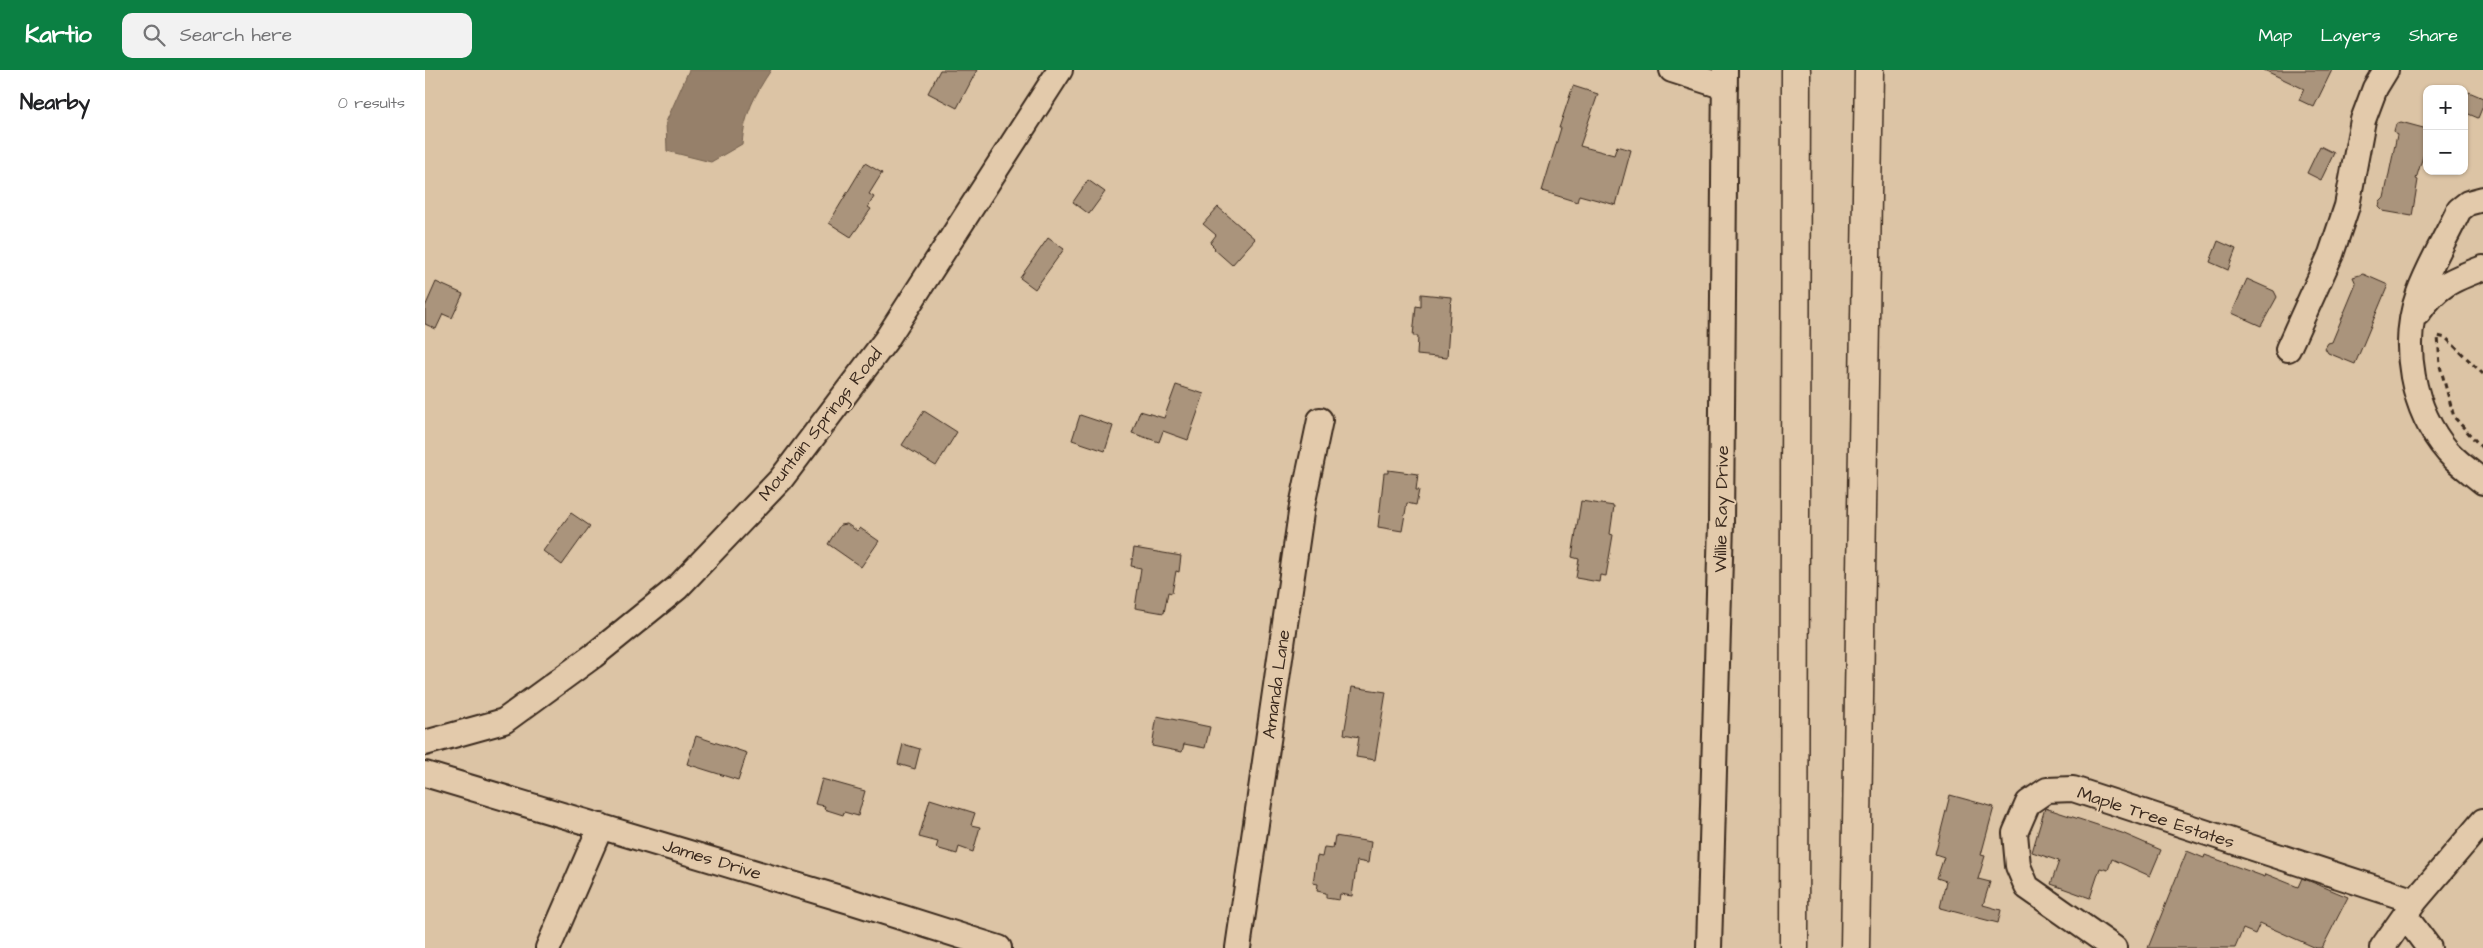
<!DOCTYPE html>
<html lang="en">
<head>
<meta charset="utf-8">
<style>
  body { margin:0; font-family:"Architects Daughter",sans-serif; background:#f2f2f2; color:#202124 }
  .controls { position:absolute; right:15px; top:15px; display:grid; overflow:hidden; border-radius:10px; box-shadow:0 1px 4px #0004 }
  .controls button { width:45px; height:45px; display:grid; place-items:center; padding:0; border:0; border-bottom:1px solid #e0e0e0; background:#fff; color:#202124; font:25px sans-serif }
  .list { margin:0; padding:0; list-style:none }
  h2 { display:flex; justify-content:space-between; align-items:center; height:65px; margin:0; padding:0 20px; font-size:21px }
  h2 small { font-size:16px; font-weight:400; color:#757577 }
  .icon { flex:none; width:28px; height:28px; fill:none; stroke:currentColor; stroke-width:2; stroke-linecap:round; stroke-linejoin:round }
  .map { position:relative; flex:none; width:2058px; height:878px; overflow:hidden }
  header { display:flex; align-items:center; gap:30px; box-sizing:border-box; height:70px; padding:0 25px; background:#0b8043; color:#fff }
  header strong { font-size:24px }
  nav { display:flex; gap:28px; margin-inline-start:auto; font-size:18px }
  .search { width:350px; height:45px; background:#f2f2f2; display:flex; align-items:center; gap:12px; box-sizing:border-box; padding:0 18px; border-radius:10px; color:#757577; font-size:19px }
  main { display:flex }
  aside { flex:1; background:#fff }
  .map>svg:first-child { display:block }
</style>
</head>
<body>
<header>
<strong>Kartio</strong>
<div class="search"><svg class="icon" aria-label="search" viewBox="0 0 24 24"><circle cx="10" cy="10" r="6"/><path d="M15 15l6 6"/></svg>Search here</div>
<nav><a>Map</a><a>Layers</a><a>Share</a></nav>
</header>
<main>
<aside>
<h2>Nearby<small>0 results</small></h2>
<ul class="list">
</ul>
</aside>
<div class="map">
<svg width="2058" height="878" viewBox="0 0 2058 878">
  <rect width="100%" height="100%" fill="#dcc4a5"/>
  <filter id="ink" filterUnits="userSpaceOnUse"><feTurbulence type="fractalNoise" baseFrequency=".02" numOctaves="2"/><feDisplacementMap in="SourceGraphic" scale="10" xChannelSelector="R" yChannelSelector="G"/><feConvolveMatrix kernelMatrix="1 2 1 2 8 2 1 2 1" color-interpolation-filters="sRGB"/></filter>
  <g filter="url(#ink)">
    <path fill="#96806a" stroke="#725e4c" d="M264,0h82c-16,24 -27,45 -29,74l-31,18 -44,-11 -1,-29z"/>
    <path fill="#aa947c" stroke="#3b2a1e" d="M515,0h37l-20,38 -29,-15z
      M1839,0h68l-18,37 -15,-7 5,-11z
      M1148,16l25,8 -18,52 34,9 3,-9 14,4 -15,55 -37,-10 -2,7 -35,-11 19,-63h-2z
      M2044,22l14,6v8l-5,12 -14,-6v-9z
      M1976,52l26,7v14l-11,36 2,1 -6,36 -29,-5 -4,-4 1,-5 4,-4 13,-63 -3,-4 2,-7z
      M1895,76l14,7 -13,27 -14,-7z
      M440,93l17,10 -13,21 5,3 -6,10 3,2 -20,28 -22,-14z
      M663,110l17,12 -16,22 -16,-12z
      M793,137l37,32 -23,26 -18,-16 1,-1 -5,-5 6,-8 -13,-11z
      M623,168l16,11 -29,40 -15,-11z
      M1793,171l18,8 -8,21 -18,-8z
      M1938,204l25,11 -33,79 -27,-11 -3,-5 3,-5 4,-1 24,-58 -3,-7z
      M1822,209l27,12 3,6 -16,29 -29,-13z
      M11,212l27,12 -11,24 -9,-4 -7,15 -11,-5v-17z
      M996,224l30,3 -4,61 -30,-3 1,-19h-5l3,-30 5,1z
      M751,315l28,9 -16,46 -25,-9 -4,11 -27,-9 8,-22 24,7z
      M499,341l33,21 -21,34 -34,-21z
      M655,345l33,11 -8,25 -33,-11z
      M963,400l30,4 -2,16h3l-3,15 -9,-2 -5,28 -24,-4 6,-54h4z
      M1156,431l33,5 -4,28 3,1 -7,41 -6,-1 -1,7 -23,-4 3,-19 -7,-2z
      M146,443l19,13 -28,39 -19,-14z
      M422,454l10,7 3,-3 19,13 -18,26 -33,-23 12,-19z
      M709,478l47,8 -2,16 -3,-1 -4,22 -4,-1 -4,21 -29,-5 6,-40 -10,-2z
      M927,617l34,5 -11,68 -19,-3 3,-20 -15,-3z
      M732,646l53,11 -5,21 -21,-4 -2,8 -30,-6z
      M271,666l51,17 -9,27 -51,-16z
      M478,674l17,5 -5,20 -17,-5z
      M397,709l43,12 -7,25 -14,-4 -1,3 -19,-6 1,-3 -10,-2z
      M1525,725l44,12 -13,48 4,1 -7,23 12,3 -7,23 18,5 -3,13 -58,-15 6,-27 -9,-3 7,-21 -9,-3z
      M505,729l45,14 -4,12 9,2 -7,25 -14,-5 -2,7 -21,-6 2,-6 -19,-5z
      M1620,738l77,25 39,17 -11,26 -38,-17 -4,11 -8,-2 -10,30 -39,-14 8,-23 -27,-9z
      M910,766l36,6 -3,21 -11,-2 -5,35 -12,-2 -1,6 -13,-2v-5l-9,-2 1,-7 -5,-1 4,-27 5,1 2,-10 9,1z
      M1762,781l17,7 1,-3 60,22 1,-3 32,13 4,-9 46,19 -26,51h-6l-56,-25 -5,11 -12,-5 -8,19h-87z"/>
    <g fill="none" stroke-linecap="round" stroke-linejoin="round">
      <defs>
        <path id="minor" d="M1247,0l53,17
          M2058,129l-15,4 -9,7c-13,28 -30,55 -40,83 -19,52 -7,117 29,159 10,11 23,20 35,30
          M1993,243c20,-28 33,-33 65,-45
          M1863,279l43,-95 16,-48 16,-86 12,-32 11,-18
          M0,673l79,-22 89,-65 84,-68 104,-109 105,-139 174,-270
          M0,704l428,128 146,46
          M1980,846l24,32
          M123,878l53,-122
          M813,878l64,-442 18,-86
          M1284,878l12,-426 4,-452
          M1689,878l-87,-61 -9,-21 -3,-33 13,-30 19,-13 26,-1 342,112
          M1957,878l33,-47 68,-80"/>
        <path id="highway" d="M1369,878l2,-878
          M1430,878l14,-878"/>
      </defs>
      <use href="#minor" stroke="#3b2a1e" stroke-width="28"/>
      <use href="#highway" stroke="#3b2a1e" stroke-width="31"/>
      <path stroke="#3b2a1e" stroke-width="3" stroke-dasharray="5 4" stroke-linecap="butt" d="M2058,304l-37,-36 -8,-2 2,30 14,51 29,32"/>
      <use href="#minor" stroke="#e3caab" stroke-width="24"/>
      <use href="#highway" stroke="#e3caab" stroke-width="28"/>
    </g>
  </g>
  <g text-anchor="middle" stroke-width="4" stroke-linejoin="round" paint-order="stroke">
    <g font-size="18" fill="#3b2a1e" stroke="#e3caab">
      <text transform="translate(395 354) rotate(-52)" y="6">Mountain Springs Road</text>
      <text transform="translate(1296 439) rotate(-89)" y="6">Willie Ray Drive</text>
      <text transform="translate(851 614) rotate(-82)" y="6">Amanda Lane</text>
      <text transform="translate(1731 747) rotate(18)" y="6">Maple Tree Estates</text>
      <text transform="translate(287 789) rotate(17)" y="6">James Drive</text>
    </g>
  </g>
</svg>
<div class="controls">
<button>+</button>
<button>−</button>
</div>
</div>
</main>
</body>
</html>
